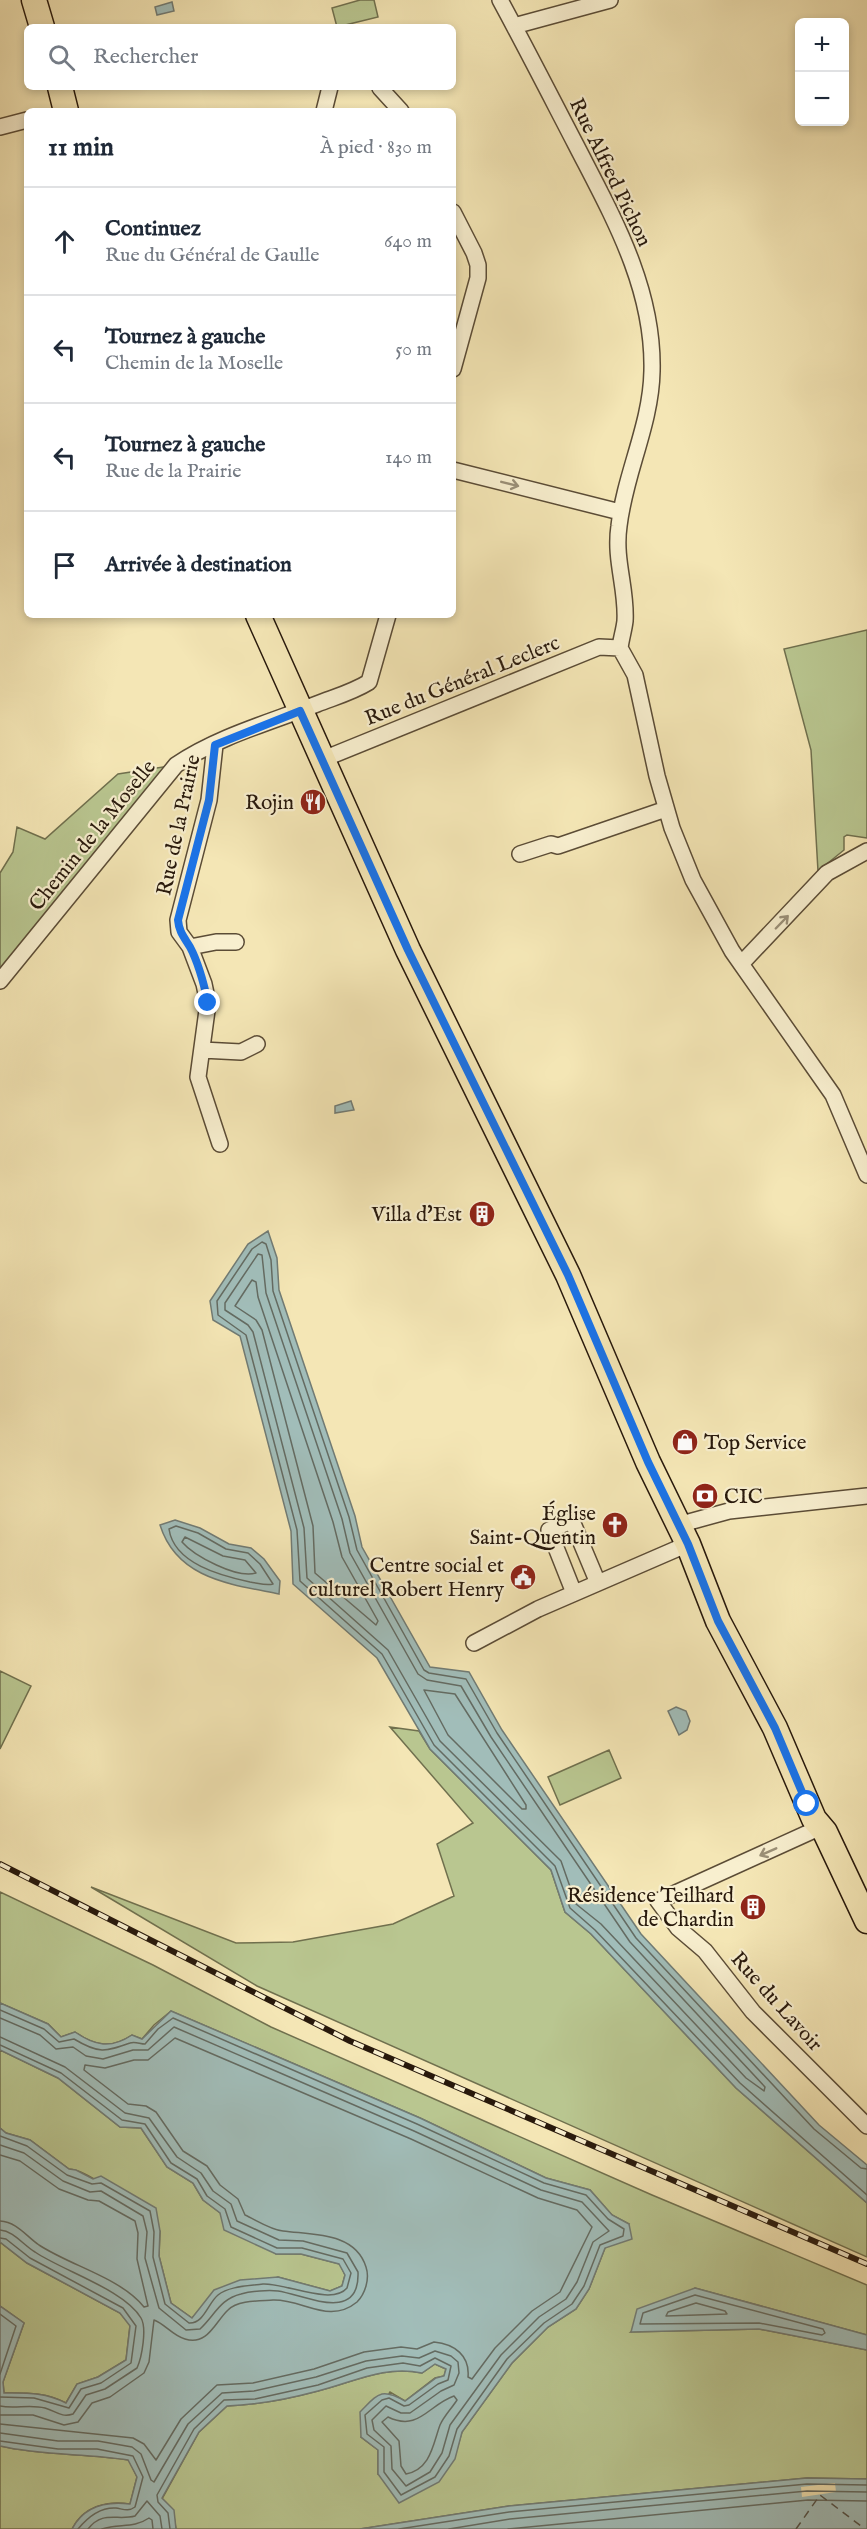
<!DOCTYPE html>
<html lang="fr">
<head>
<meta charset="utf-8">
<style>
  body { margin:0; font-family:"IM FELL English",serif; background:#f6f6f7; color:#1f2937 }
  .controls { position:absolute; right:18px; top:18px; display:grid; overflow:hidden; border-radius:9px; box-shadow:0 3px 9px #0003 }
  .controls button { width:54px; height:54px; display:grid; place-items:center; padding:0; border:0; border-bottom:2px solid #e0e1e3; background:#fff; color:#1f2937; font:30px sans-serif }
  .stop { position:absolute; width:18px; height:18px; margin:-14px; border:4px solid #1a73e8; border-radius:50%; background:#fff }
  .stop.end { background:#1a73e8; border-color:#fff; box-shadow:0 2px 6px #0008 }
  .list { margin:0; padding:0; list-style:none }
  h2 { display:flex; justify-content:space-between; align-items:center; height:78px; margin:0; padding:0 24px; font-size:26px }
  h2 small { font-size:20px; font-weight:400; color:#747a83 }
  .list li { display:grid; grid-template-columns:39px 1fr auto; gap:18px; align-items:center; box-sizing:border-box; height:108px; padding:0 24px; border-top:2px solid #e0e1e3 }
  .list b { display:block; font-size:22px; white-space:nowrap }
  .list p { margin:0; font-size:20px; white-space:nowrap; color:#747a83 }
  .list em { font-size:20px; font-style:normal; color:#747a83 }
  .icon { flex:none; width:33px; height:33px; fill:none; stroke:currentColor; stroke-width:2; stroke-linecap:round; stroke-linejoin:round }
  .map { position:relative; flex:none; width:867px; height:2529px; overflow:hidden }
  .search { position:absolute; background:#fff; box-shadow:0 3px 9px #0003; left:24px; top:24px; width:432px; height:66px; display:flex; align-items:center; gap:15px; box-sizing:border-box; padding:0 21px; border-radius:9px; color:#747a83; font-size:22px }
  .panel { position:absolute; background:#fff; box-shadow:0 3px 9px #0003; left:24px; top:108px; width:432px; height:510px; border-radius:9px }
  .map>svg:first-child { display:block }
</style>
</head>
<body>
<div class="map">
<svg width="867" height="2529" viewBox="0 0 867 2529">
  <rect width="100%" height="100%" fill="#f4e6b5"/>
  <filter id="stains"><feTurbulence type="fractalNoise" baseFrequency=".00333" numOctaves="4"/><feColorMatrix values="0 0 0 0 .2 0 0 0 0 .09 0 0 0 0 .02 0 0 0 .5 -.17"/></filter>
  <radialGradient id="worn" r=".72"><stop offset=".6" stop-color="#630" stop-opacity="0"/><stop offset="1" stop-color="#630" stop-opacity=".3"/></radialGradient>
  <path fill="#b9c690" stroke="#70704e" stroke-width="1.5" d="M360,0h14l4,17 -41,10 -5,-19z
    M867,630v208l-20,-3 -3,2v13l-26,21 -7,-121 -27,-101z
    M176,765l-176,216v-108l13,-21 4,-25 28,12 73,-65z
    M0,1671l31,15 -31,63z
    M390,1727l29,4 11,18 121,121 14,42 26,22 145,154 131,115v54l-610,-271 -166,-99 145,56 57,-1 100,-18 61,-28 -17,-52 36,-21z
    M609,1750l12,28 -61,27 -12,-28z
    M0,1892l153,73 118,62 381,168 215,90v50l-172,-47 -64,44 128,-3 108,21v129l-60,-1 -298,28 -149,23h-184l-3,-19 -11,-11 37,-67 28,-26c31,-1 61,-7 91,-15 36,-9 66,-26 104,-18l13,-9 11,5 -2,7 -9,2 -30,23 -15,-9 -29,45 17,13v24l76,-15 8,-27 50,-69 36,-36 28,-18 13,-20 16,-41 24,-24 -17,-9 -22,-25 -44,-12 -126,-60 -249,-107 -17,14 -12,14 -10,-4c-21,14 -37,11 -57,-3l-14,5 -13,-13 -48,-21z
    M0,2050l58,28 62,49 21,1 26,39 26,16 10,17 73,54h25l39,10 5,11 -3,11 -12,5 -52,-14 -77,31 -9,10 -21,-15 -12,-47 1,-25c-21,-16 -65,-60 -91,-62l-39,-29 -24,-7 -6,-5z
    M0,2242l27,21 93,50 10,12 -4,35 -28,17 -21,7 -11,19c-20,-11 -39,-10 -62,-10l-1,-11 21,-59 -24,-17z
    M0,2446c43,10 86,7 129,14l8,17 -7,27c-24,-4 -47,3 -58,25h-72z"/>
  <path fill="#a1bdb9" stroke="#717b74" stroke-width="1.5" d="M172,2l2,9 -17,4 -2,-8z
    M351,1101l3,9 -19,3v-7z
    M268,1231l9,27 2,32 76,226 7,31 68,120 39,5 33,58 139,204 178,191 48,40v38l-131,-115 -145,-154 -26,-22 -14,-42 -121,-121 -53,-91 -84,-74 -2,-53 -51,-195 -27,-16 -3,-19 38,-57z
    M175,1520l25,8 29,16 22,4 13,11 16,22 -1,13c-49,-10 -102,-15 -119,-69z
    M676,1707l10,4 4,10 -3,9 -8,5 -11,-24z
    M0,2003l48,21 13,13 14,-5c20,14 36,17 57,3l10,4 29,-28 249,107 126,60 44,12 22,25 17,9 3,15 -27,9 -16,41 -13,20 -28,18 -36,36 -50,69 -7,27 -16,23 -40,21 -21,-29v-24l-17,-13 -1,-25c18,-18 21,-25 45,-11l31,-23 8,-2 2,-7 -11,-5 -13,9c-38,-8 -68,9 -104,18 -30,8 -60,14 -91,15l-28,26 -37,66 12,12 2,19h-104c12,-23 34,-28 58,-25l7,-27 -9,-17c-42,-7 -85,-4 -128,-14v-140l24,17 -21,59 1,11c23,0 41,-1 62,10l11,-19 21,-7 28,-17 4,-34 -10,-13 -93,-50 -27,-21v-114l6,5 24,7 39,29 7,1 17,9 8,-3 55,32 4,23 -1,25 12,47 21,15 22,-28 26,-10 38,-3 52,14 12,-5 3,-11 -6,-11 -38,-10h-25l-52,-24 -4,-17 -17,-13 -10,-17 -26,-16 -26,-39 -21,-1 -62,-49 -58,-28z
    M695,2288l172,47v15l-108,-21 -128,3 6,-23z
    M807,2478l60,1v50h-507l149,-23z"/>
  <path fill="#f4e6b5" d="M835,2483l1,9 -34,5 -1,-10z"/>
  <g fill="none" stroke-linecap="round" stroke-linejoin="round">
    <path stroke="#646b62" stroke-width="1.5" d="M258,1254l4,1 4,38 76,226 8,34 68,121 9,6 34,6 30,51 139,205 135,145 -1,4 -18,-13 -145,-154 -25,-20 -15,-43 -121,-120 -52,-91 -81,-72 -3,-50 -51,-196 -5,-7 -23,-15v-7z
      M252,1280l4,2 2,15 75,225 9,35 36,64 -2,4 -61,-52 -2,-47 -51,-196 -6,-10 -21,-14z
      M176,1526l22,7 28,16 22,4 12,11 13,20c-7,2 -15,-1 -23,-2 -28,-6 -76,-18 -81,-53z
      M185,1537l38,19 22,4 11,13c-19,6 -62,-17 -74,-31z
      M424,1690l31,4 71,111v4h-4l-74,-74z
      M0,2010l44,19 15,13 15,-3c25,15 31,13 56,4 5,-2 10,1 15,1l13,-15 15,-11 244,106 127,59 42,12 22,24 16,10 -1,7 -23,9 -16,41 -12,18 -28,19 -37,36 -50,70 -8,27 -14,21 -34,18 -17,-23v-25l-17,-13 -2,-19 17,-15 7,-2 15,8 5,-1 29,-21 10,-4 3,-14 -16,-8 -15,8 -17,-3 -36,5 -49,17 -63,14 -31,1 -30,29 -37,66 1,7 10,11 2,16
      M0,2018l40,17 16,14 17,-2 13,9 17,3 30,-9h15l26,-23 240,104 127,59 41,12 27,29 -16,11 -16,40 -11,17 -27,18 -38,38 -51,70 -8,28 -12,19 -24,14 -14,-17 -1,-23 -17,-16 -2,-10 14,-14 15,7h9l31,-22 13,-6 5,-12 -1,-11 -7,-6 -16,-5 -16,7 -17,-2 -36,5 -50,16 -62,14 -32,2 -34,31 -34,58 -3,-2 -10,-26 -9,-7 -34,-6h-40l-58,-8
      M0,2037l65,30 60,46 24,5 28,39 24,16 12,18 18,13 6,17 42,19 24,1 44,12 11,19c2,52 -53,23 -80,19 -10,-1 -26,0 -37,3 -21,5 -26,21 -41,35l-14,1 -27,-22 -14,-50 2,-26 -4,-16 -42,-25 -11,1 -27,-11 -39,-28 -24,-8
      M0,2045l61,28 61,47 23,4 26,39 26,16 10,17 18,13 6,18 46,21h25l41,11 8,14 -4,15c-15,18 -61,-5 -84,-4 -14,2 -34,2 -45,11 -10,8 -14,29 -29,28l-24,-19 -12,-47 1,-25 -4,-21 -49,-28 -9,1 -25,-9 -40,-29 -27,-10
      M0,2155l20,6 39,28 29,11 11,1 36,20 3,12 -1,26 11,47 -4,1c-23,-29 -73,-41 -105,-62 -13,-9 -22,-23 -39,-24
      M867,2169l-6,-1 -47,-39 -178,-191 -139,-205 -31,-54 -37,-6 -5,-3 -67,-120 -8,-33 -76,-226 -2,-31 -5,-16 -4,-2 -10,7 -35,52 1,14 28,20 51,195 3,51 82,73 52,91 121,121 15,42 25,22 145,153 127,112
      M0,2230c14,1 23,15 35,22 28,19 90,38 106,66 6,10 1,39 -4,50l-32,21 -19,6 -13,19c-12,4 -17,-3 -28,-6 -15,-4 -30,1 -45,-2
      M0,2238l6,1 24,19 93,50 13,18 -5,37 -30,20 -20,6 -12,19 -35,-10 -34,-1
      M695,2295l128,34 2,4 -3,2 -63,-12 -119,1 3,-11z
      M696,2303l29,8 2,3 -61,2 2,-4z
      M0,2314l16,12 -16,48
      M454,2396l3,4c-5,8 -13,16 -17,25 -7,19 -9,44 -34,49l-5,-8 -2,-25 -17,-19 6,-5c31,15 40,-12 66,-21z
      M0,2415h33l31,10 14,-3 14,-19 18,-6 34,-24 5,-11 5,-42c11,4 19,16 31,19 23,7 30,-17 43,-29 10,-10 32,-9 45,-10 30,-1 56,25 84,2 8,-8 13,-23 9,-35 -11,-35 -53,-32 -83,-36 -12,-1 -27,-11 -38,-16l-7,-16 -18,-14 -13,-19 -24,-15 -27,-39 -10,-6 -18,-2 -44,-34 1,-5 20,3 29,-8h14l27,-22 236,101 127,59 39,12 15,17 -32,65 -28,19 -37,37 -23,31 -4,-2c2,-21 -13,-33 -34,-35l-17,7 -16,-2 -37,5 -50,17 -61,14 -36,2 -36,34 -25,41 -12,-16 -11,-6 -133,-14
      M0,2441l58,8h39l36,7 10,21 -8,30c-7,5 -12,2 -19,1 -16,-1 -29,10 -38,21
      M88,2529c15,-19 29,-8 47,-13l12,-15 13,15 2,13
      M102,2529c17,-6 31,0 47,-11l3,2 1,9
      M399,2529l110,-17 298,-28 60,1
      M449,2529l61,-10 297,-28 60,1
      M508,2529l300,-29 59,1"/>
    <path stroke="#525249" stroke-width="1.5" stroke-dasharray="8 6" stroke-linecap="butt" d="M796,2529l24,-34 45,34"/>
    <defs>
      <path id="minor" d="M500,0c26,48 51,97 76,145 37,72 78,143 76,226 -1,54 -27,102 -33,155 -5,34 8,63 6,95 -1,9 -4,18 -5,27l15,27 22,101 15,52 21,52 39,71 101,144 34,80
        M514,26l96,-26
        M380,88l21,23
        M324,111l6,-24
        M0,127l27,-7
        M453,212l21,41 4,12v13l-25,91
        M453,470l167,42
        M215,745l-6,55 -31,120 1,12 11,15 14,37 4,19 -10,74 22,67
        M321,760l278,-113 21,1
        M520,854l31,-10 7,2 108,-37
        M190,947l26,-5h20
        M741,964l86,-91 40,-22
        M0,981l176,-216c41,-28 95,-43 141,-61 18,-7 36,-12 52,-22l19,-67
        M202,1050l39,2 16,-8
        M678,1525l51,-14 138,-15
        M574,1593l-25,-63 23,-9 26,62
        M474,1643l64,-34 150,-65
        M821,1827l-163,74 20,27 27,23 48,61 114,114"/>
      <path id="primary" d="M34,0l8,27
        M60,87l6,24
        M258,615l150,335 160,325 80,187 40,82 30,77 57,107 39,91 11,13 42,89"/>
    </defs>
    <use href="#minor" stroke="#5b4c36" stroke-width="18"/>
    <use href="#primary" stroke="#28190c" stroke-width="27"/>
    <use href="#minor" stroke="#f8efcf" stroke-width="15"/>
    <use href="#primary" stroke="#f4e6b5" stroke-width="24"/>
    <defs>
      <path id="rail" d="M0,1864l350,177 517,223"/>
    </defs>
    <use href="#rail" stroke="#28190c" stroke-width="6"/>
    <use href="#rail" stroke="#f8efcf" stroke-width="4" stroke-dasharray="11" stroke-linecap="butt"/>
  </g>
  <defs><path id="oneway-shaft" d="M-6 0H5M1.5-3L5.5 0L1.5 3" fill="none" stroke-width="1.6" stroke-linecap="round" stroke-linejoin="round" transform="scale(1.5)"/></defs>
  <g stroke="#9a8f77">
    <use href="#oneway-shaft" transform="translate(510 484) rotate(14)"/>
    <use href="#oneway-shaft" transform="translate(782 922) rotate(-46)"/>
    <use href="#oneway-shaft" transform="translate(768 1852) rotate(156)"/>
  </g>
  <g fill="none" stroke-linecap="round" stroke-linejoin="round">
    <path stroke="#1a73e8" stroke-width="8" d="M208,1003c-4,-19 -9,-39 -18,-56 -6,-10 -11,-15 -12,-27l31,-120 6,-55 85,-34 108,239 160,325 80,187 40,82 30,77 57,107 32,76"/>
  </g>
  <defs>
    <symbol id="restaurant-disc" viewBox="-11 -11 22 22"><circle r="9.5" fill="#8f2418" stroke="#f8efcf"/><path d="M-5-6h1v4h1v-4h1v4h1v-4h1v5L-1.5 .5V6h-2V.5L-5-1ZM5-6V6H3V1.5H1.5Q1.5-4 5-6Z" fill="#fff"/></symbol>
    <symbol id="building-disc" viewBox="-11 -11 22 22"><circle r="9.5" fill="#8f2418" stroke="#f8efcf"/><path d="M-4-6H4V6H1V3H-1V6H-4ZM-2.5-4.3h1.7v1.8h-1.7ZM.8-4.3h1.7v1.8H.8ZM-2.5-1h1.7V.8h-1.7ZM.8-1h1.7V.8H.8Z" fill="#fff"/></symbol>
    <symbol id="shop-disc" viewBox="-11 -11 22 22"><circle r="9.5" fill="#8f2418" stroke="#f8efcf"/><path d="M-5-2.5h2.3a2.7 3.5 0 0 1 5.4 0H5L5.5 6h-11ZM-1.5-2.5h3a1.5 2.3 0 0 0-3 0Z" fill="#fff"/></symbol>
    <symbol id="bank-disc" viewBox="-11 -11 22 22"><circle r="9.5" fill="#8f2418" stroke="#f8efcf"/><path d="M-6-4H6V4H-6ZM0-2.3a2.3 2.3 0 1 0 0 4.6a2.3 2.3 0 1 0 0-4.6Z" fill="#fff"/></symbol>
    <symbol id="church-disc" viewBox="-11 -11 22 22"><circle r="9.5" fill="#8f2418" stroke="#f8efcf"/><path d="M-1.2-6h2.4v3.5h3.3v2.4h-3.3V6h-2.4V-.1h-3.3v-2.4h3.3Z" fill="#fff"/></symbol>
    <symbol id="civic-disc" viewBox="-11 -11 22 22"><circle r="9.5" fill="#8f2418" stroke="#f8efcf"/><path d="M-.6-6.5H3V-4.5H.6V-3L4-1V1h2V6H-6V1h2V-1L-.6-3ZM-1.2 2.5V6h2.4V2.5Z" fill="#fff"/></symbol>
  </defs>
  <g fill-rule="evenodd">
    <use href="#restaurant-disc" x="298" y="787" width="30" height="30"/>
    <use href="#building-disc" x="467" y="1199" width="30" height="30"/>
    <use href="#shop-disc" x="670" y="1427" width="30" height="30"/>
    <use href="#bank-disc" x="690" y="1481" width="30" height="30"/>
    <use href="#church-disc" x="600" y="1510" width="30" height="30"/>
    <use href="#civic-disc" x="508" y="1562" width="30" height="30"/>
    <use href="#building-disc" x="738" y="1892" width="30" height="30"/>
  </g>
  <g text-anchor="middle" stroke-width="4.5" stroke-linejoin="round" paint-order="stroke">
    <g font-size="21" fill="#28190c" stroke="#f8efcf">
      <text transform="translate(611 172) rotate(64)" y="7">Rue Alfred Pichon</text>
      <text transform="translate(462 680) rotate(-22)" y="7">Rue du Général Leclerc</text>
      <text transform="translate(178 825) rotate(-78)" y="7">Rue de la Prairie</text>
      <text transform="translate(92 835) rotate(-51)" y="7">Chemin de la Moselle</text>
      <text transform="translate(777 2001) rotate(48)" y="7">Rue du Lavoir</text>
    </g>
    <g font-size="21" fill="#28190c" stroke="#f8efcf" text-anchor="end">
      <text x="294" y="809">Rojin</text>
      <text x="462" y="1221">Villa d'Est</text>
      <text x="704" y="1449" text-anchor="start">Top Service</text>
      <text x="724" y="1503" text-anchor="start">CIC</text>
      <text x="596" y="1520">Église<tspan x="596" dy="24">Saint-Quentin</tspan></text>
      <text x="504" y="1572">Centre social et<tspan x="504" dy="24">culturel Robert Henry</tspan></text>
      <text x="734" y="1902">Résidence Teilhard<tspan x="734" dy="24">de Chardin</tspan></text>
    </g>
  </g>
  <rect width="100%" height="100%" filter="url(#stains)"/>
  <rect width="100%" height="100%" fill="url(#worn)"/>
</svg>
<div class="controls">
<button>+</button>
<button>−</button>
</div>
<div class="stop" style="left:807px;top:1804px"></div>
<div class="stop end" style="left:208px;top:1003px"></div>
<div class="search"><svg class="icon" aria-label="search" viewBox="0 0 24 24"><circle cx="10" cy="10" r="6"/><path d="M15 15l6 6"/></svg>Rechercher</div>
<section class="panel">
<h2>11 min<small>À pied · 830 m</small></h2>
<ul class="list">
<li><svg class="icon" aria-label="ahead" viewBox="0 0 24 24"><path d="M12 20V5M6 11l6-6 6 6"/></svg><div><b>Continuez</b><p>Rue du Général de Gaulle</p></div><em>640 m</em></li>
<li><svg class="icon" aria-label="left" viewBox="0 0 24 24"><path d="M17 20v-9H6M10 6l-5 5 5 5"/></svg><div><b>Tournez à gauche</b><p>Chemin de la Moselle</p></div><em>50 m</em></li>
<li><svg class="icon" aria-label="left" viewBox="0 0 24 24"><path d="M17 20v-9H6M10 6l-5 5 5 5"/></svg><div><b>Tournez à gauche</b><p>Rue de la Prairie</p></div><em>140 m</em></li>
<li><svg class="icon" aria-label="arrive" viewBox="0 0 24 24"><path d="M6 21V4h12l-3 4 3 4H6"/></svg><div><b>Arrivée à destination</b></div></li>
</ul>
</section>
</div>
</body>
</html>
